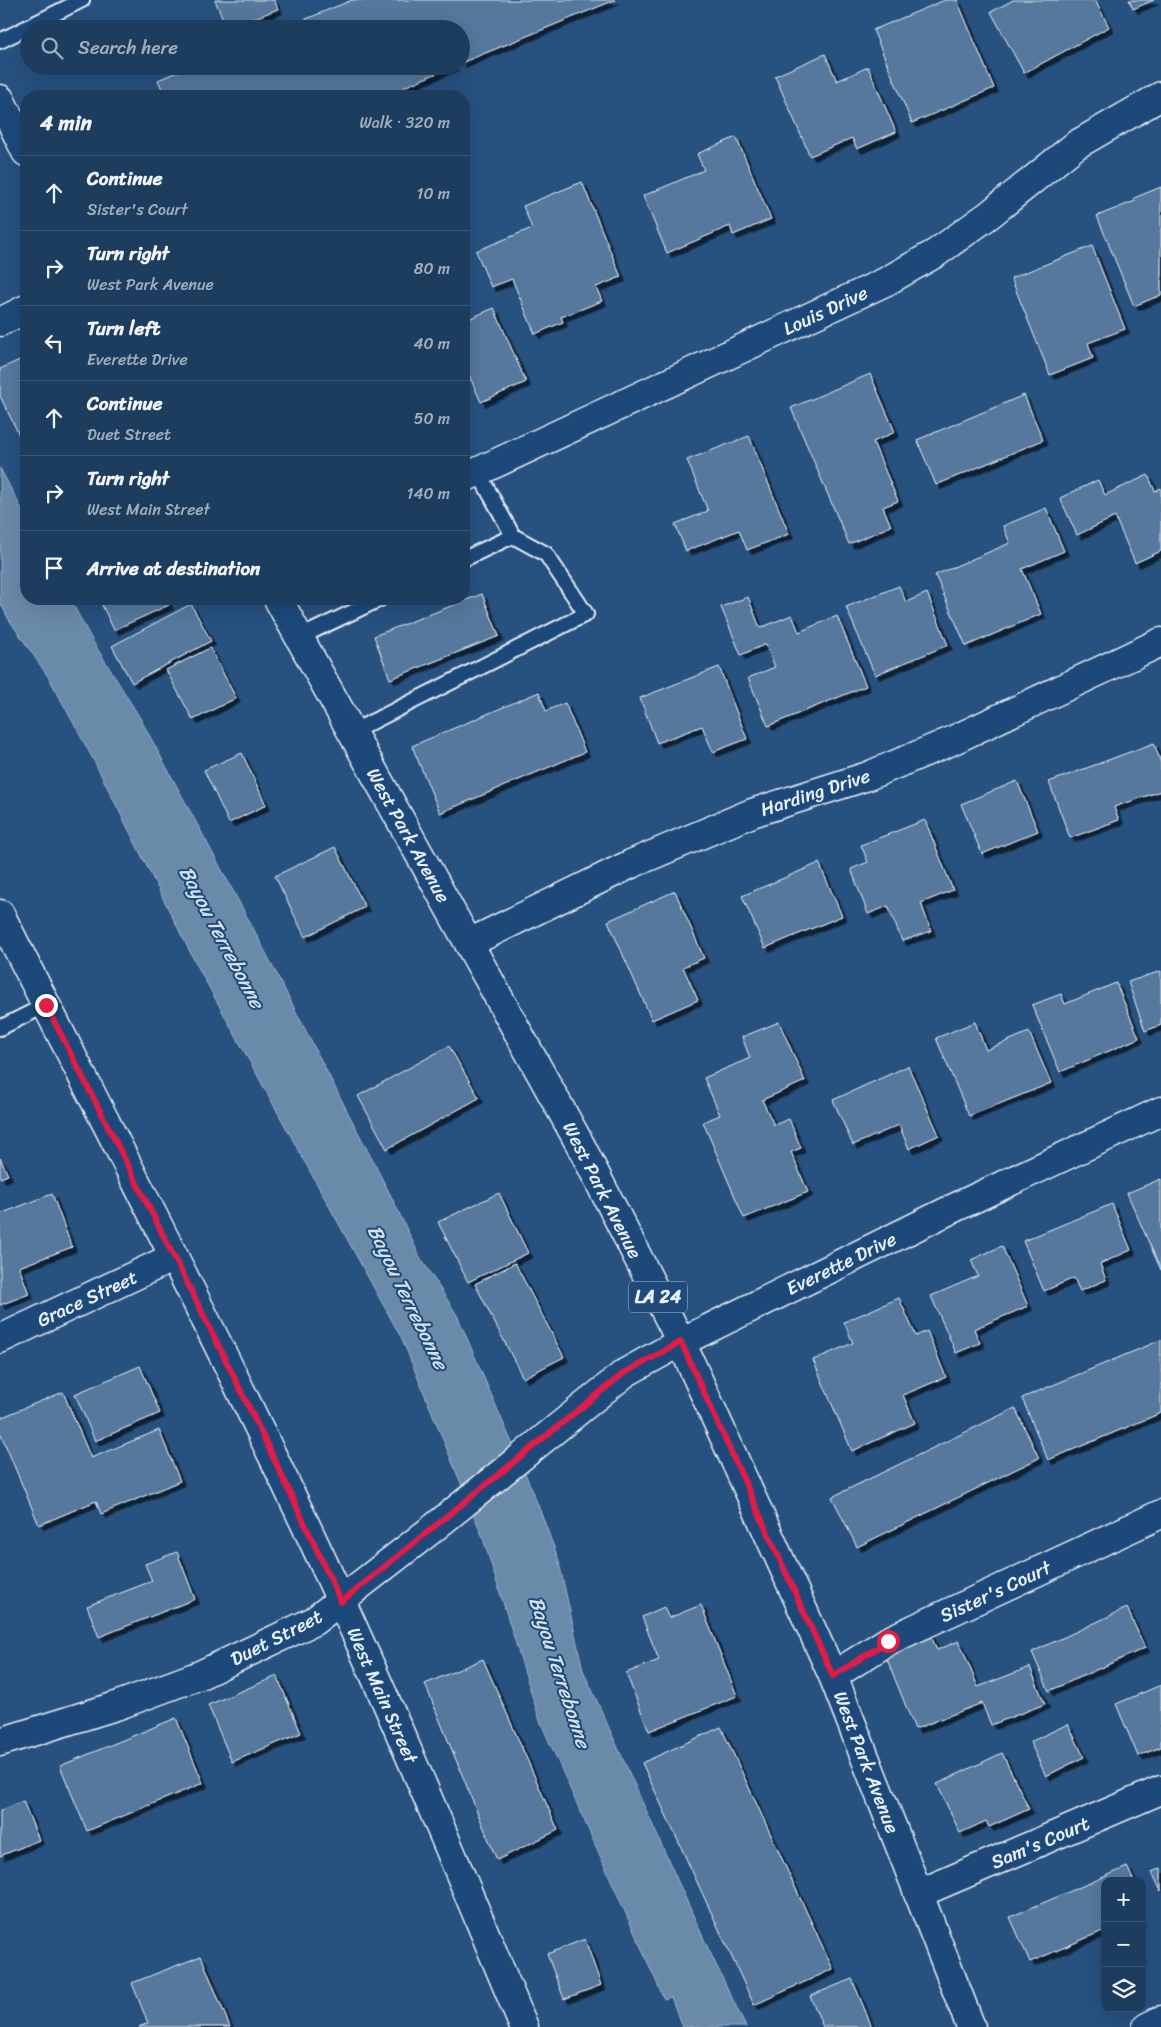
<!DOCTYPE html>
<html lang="en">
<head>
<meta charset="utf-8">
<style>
  body { margin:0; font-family:Sriracha,sans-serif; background:#2a4868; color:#f1f3f6 }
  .controls { position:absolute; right:15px; bottom:15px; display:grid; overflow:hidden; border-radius:10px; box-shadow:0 5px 20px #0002 }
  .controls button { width:45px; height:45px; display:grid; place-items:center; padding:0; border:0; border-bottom:1px solid #3b5674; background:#1d3d5f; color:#f1f3f6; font:25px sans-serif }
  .stop { position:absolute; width:15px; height:15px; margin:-11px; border:4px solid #e11d48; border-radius:50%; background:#fff }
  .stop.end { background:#e11d48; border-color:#fff; box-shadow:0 1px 5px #0008 }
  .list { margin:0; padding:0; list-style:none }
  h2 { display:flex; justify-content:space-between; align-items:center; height:65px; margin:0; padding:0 20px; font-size:21px }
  h2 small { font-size:16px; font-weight:400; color:#a0aebd }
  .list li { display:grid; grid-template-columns:32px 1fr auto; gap:15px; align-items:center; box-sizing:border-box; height:75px; padding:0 20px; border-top:1px solid #3b5674 }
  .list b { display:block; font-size:19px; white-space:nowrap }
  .list p { margin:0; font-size:16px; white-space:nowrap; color:#a0aebd }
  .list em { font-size:16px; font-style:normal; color:#a0aebd }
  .icon { flex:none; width:28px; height:28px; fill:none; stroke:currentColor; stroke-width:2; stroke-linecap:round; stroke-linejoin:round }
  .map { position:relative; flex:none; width:1161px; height:2027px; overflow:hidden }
  .search { position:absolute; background:#1d3d5f; box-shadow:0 5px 20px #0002; left:20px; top:20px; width:450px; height:55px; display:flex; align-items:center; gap:12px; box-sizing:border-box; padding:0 18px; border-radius:28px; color:#a0aebd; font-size:19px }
  .panel { position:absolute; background:#1d3d5f; box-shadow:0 5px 20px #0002; left:20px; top:90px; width:450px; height:515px; border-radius:20px }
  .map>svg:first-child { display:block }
</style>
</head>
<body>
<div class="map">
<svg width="1161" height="2027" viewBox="0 0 1161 2027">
  <defs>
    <filter id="shadow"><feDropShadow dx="4.5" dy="4.5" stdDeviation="0" flood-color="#0009"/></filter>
  </defs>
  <rect width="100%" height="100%" fill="#27517f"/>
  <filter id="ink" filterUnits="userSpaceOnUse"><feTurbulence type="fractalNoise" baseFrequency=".02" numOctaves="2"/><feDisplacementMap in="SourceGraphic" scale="10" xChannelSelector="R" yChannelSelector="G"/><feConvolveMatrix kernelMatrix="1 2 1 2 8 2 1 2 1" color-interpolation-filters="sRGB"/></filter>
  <g filter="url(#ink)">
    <path fill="#6b8aaa" stroke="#9db3c9" d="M0,468l26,49v82h44l22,41 48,78 113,210 139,270 28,59 37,58 76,177 25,66 25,112 124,276 39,81h-64l-11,-30 -7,2 -124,-278 -58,-186 -80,-196 -209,-381 -100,-199 -44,-81 -41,-60 -8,-16z"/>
    <path fill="#57789d" stroke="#e8f1f8" filter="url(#shadow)" d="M215,0h59l4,9 -51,20z
      M352,0h263l-154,63v-34h-179z
      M945,0h12l37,88 -82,35 -39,-93z
      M1013,0h82l14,27 -85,46 -33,-61z
      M1129,0h25l-21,9z
      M825,54l12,27 31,-14 28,65 -39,17 -5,-11 -42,18 -35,-80z
      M191,66h263l-50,21 3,9h-242l-7,-16z
      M736,137l35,82 -38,16 -3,-9 -63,27 -24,-57 61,-26 -7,-16z
      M582,182l39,95 -25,10 6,14 -41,16 2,5 -28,12 -23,-55 -21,8 -15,-36 56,-23 -9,-22z
      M1161,187v108l-27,11 -37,-90 38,-15 -1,-3z
      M1092,246l33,83 -37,14 5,15 -43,17 -39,-97z
      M494,308l32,74 -45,20 -17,-38v-43z
      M26,357v85l-3,1 -23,-47v-27z
      M870,374l25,58 -22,10 25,59 -15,6 8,19 -42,18 -58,-136z
      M1024,395l19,45 -107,45 -19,-45z
      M749,436l40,98 -42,16 -8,-20 -53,21 -11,-27 33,-13 -21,-51z
      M1148,475l7,16 6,-3v63l-26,12 -20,-46 -38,18 -17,-37 38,-18 7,15z
      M1046,508l18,43 -42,18 19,45 -75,32 -31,-71 75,-32 -7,-17z
      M899,586l7,16 21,-9 21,52 -73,30 -29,-68z
      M482,594l17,42 -109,43 -16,-43z
      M748,597l12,31 32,-13 7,17 38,-16 29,70 -98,40 -20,-48 27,-11 -9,-23 -25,11 -20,-48z
      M99,599h67l3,6 -55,25z
      M191,604l20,37 -79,42 -20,-37z
      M210,648l26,50 -43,22 -27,-50z
      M719,667l28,72 -34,13 -11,-26 -45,17 -17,-45z
      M539,692l7,19 19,-8 20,49 -145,61 -28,-67z
      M1154,743l7,20v28l-47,16 5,13 -49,18 -21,-56z
      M242,753l24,52 -37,18 -25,-53z
      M1017,781l21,50 -56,23 -21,-50z
      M925,820l28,70 -32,13 10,28 -29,10 -14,-35 -20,8 -17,-45 17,-7 -7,-17z
      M335,847l30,60 -60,30 -30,-61z
      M819,863l23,53 -77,32 -23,-52z
      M675,891l29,67 -21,9 15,33 -46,20 -44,-99z
      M1161,971v54l-16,6 -17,-49z
      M1116,983l23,55 -79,34 -28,-67 29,-11 4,10z
      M779,1022l26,59 -43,19 12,25 15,-6 12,29 -10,4 17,40 -64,26 -41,-96 17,-7 -16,-37 46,-20 -8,-21z
      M975,1022l11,28 43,-18 22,51 -82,33 -33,-78z
      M449,1046l30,52 -92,51 -29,-53z
      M908,1066l31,69 -30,14 -10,-24 -46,20 -20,-45z
      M0,1158l8,17 -8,3z
      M1161,1179v91l-34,-77z
      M499,1193l29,60 -60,29 -30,-60z
      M52,1194l20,53 -53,20 10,27 -29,11v-91z
      M1112,1204l19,46 -31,14 6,16 -26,11 -6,-13 -30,13 -21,-50z
      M1002,1246l26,60 -54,23 6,14 -24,10 -25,-57 47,-20 -7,-16z
      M515,1263l49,94 -41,21 -48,-94z
      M899,1298l17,38 11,-5 19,46 -43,18 12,28 -63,28 -39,-91 40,-17 -9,-21z
      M1161,1340v73l-113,47 -26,-62z
      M140,1366l20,47 -65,28 -20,-47z
      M63,1392l28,66 68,-28 21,51 -79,33 -5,-13 -57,24 -39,-93v-14z
      M1015,1408l24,50 -182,89 -25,-50z
      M177,1552l18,47 -96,38 -12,-31 65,-25 -7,-17z
      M701,1605l36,91 -88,35 -23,-58 33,-13 -17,-43 22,-10 5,11z
      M1127,1608l18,40 -96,43 -17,-39z
      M929,1631l8,19 22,-9 19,46 52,-20 15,37 -54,21 -9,-22 -67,26 -32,-80z
      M483,1659l75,171 -61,30 -72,-176z
      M277,1676l24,57 -69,29 -24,-57z
      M1161,1685v62l-23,9 -22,-52z
      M176,1718l27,65 -116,48 -27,-65z
      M1068,1724l16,33 -38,19 -16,-34z
      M721,1727l112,242 -79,36 -112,-242z
      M1002,1753l27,56 -40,18 -3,-6 -26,12 -23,-49z
      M23,1801l16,39 -39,16v-45z
      M1127,1867l7,14h-29v49l-75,32 -20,-45z
      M1161,1868v23l-9,-19z
      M585,1939l16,46 -37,14 -17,-45z
      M201,1956l29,71h-91l9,-4 -16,-40z
      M852,1979l20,48h-49l-13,-31z"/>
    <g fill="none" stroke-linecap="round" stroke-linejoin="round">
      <defs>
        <path id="lane" d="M0,41l82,-41
          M464,559l49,-23 -35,-64
          M300,637l80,-38
          M352,732l234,-118 -40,-60 -33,-18
          M0,1028l46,-23"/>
        <path id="street" d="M0,322l26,-13
          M464,478l423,-197 49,-28 53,-38 87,-70 85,-49
          M469,943l162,-79 121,-51 116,-37 81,-34 212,-100
          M0,1339l174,-82
          M833,1676l55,-35 273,-127
          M0,1742l116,-36 84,-31 114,-54 122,-95 189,-153 56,-31 275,-135 205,-96
          M918,1894l243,-104
          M1147,2027l14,-7"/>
        <path id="primary" d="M0,99l26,53
          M278,599l303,547 100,196 152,334 138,351
          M0,914c103,204 209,407 307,614 78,164 147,331 217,499"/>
      </defs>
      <use href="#lane" stroke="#e8f1f8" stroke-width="18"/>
      <use href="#street" stroke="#e8f1f8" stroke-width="31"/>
      <use href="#primary" stroke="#e8f1f8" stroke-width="31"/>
      <use href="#lane" stroke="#1f4a7a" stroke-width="14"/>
      <use href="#street" stroke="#1f4a7a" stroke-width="28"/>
      <use href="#primary" stroke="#1f4a7a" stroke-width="28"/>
    </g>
  </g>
  <g fill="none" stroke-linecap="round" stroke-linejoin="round" filter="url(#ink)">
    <path stroke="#e11d48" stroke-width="6" d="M46,1005c101,198 203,395 295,597l283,-229 57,-31 152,334 55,-35"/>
  </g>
  <g text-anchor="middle" stroke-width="4" stroke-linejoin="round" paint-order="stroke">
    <rect fill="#1f4a7a" stroke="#acbfd2" stroke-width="1" x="629" y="1281.5" width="58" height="31" rx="4"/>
    <g font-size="18" font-weight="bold" fill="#e8f1f8">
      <text x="658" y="1303">LA 24</text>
    </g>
    <g font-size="19" fill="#e8f1f8" stroke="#1f4a7a">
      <text transform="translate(825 310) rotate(-25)" y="7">Louis Drive</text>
      <text transform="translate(815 792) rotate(-18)" y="7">Harding Drive</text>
      <text transform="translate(409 835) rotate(61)" y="7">West Park Avenue</text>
      <text transform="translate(603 1190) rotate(63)" y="7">West Park Avenue</text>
      <text transform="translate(841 1263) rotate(-26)" y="7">Everette Drive</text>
      <text transform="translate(87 1298) rotate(-25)" y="7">Grace Street</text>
      <text transform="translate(995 1591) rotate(-25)" y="7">Sister's Court</text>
      <text transform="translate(276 1637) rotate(-27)" y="7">Duet Street</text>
      <text transform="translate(383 1695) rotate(66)" y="7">West Main Street</text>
      <text transform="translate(867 1762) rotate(69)" y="7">West Park Avenue</text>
      <text transform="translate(1040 1842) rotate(-23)" y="7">Sam's Court</text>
    </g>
    <g font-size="20" font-style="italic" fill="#d5e2ec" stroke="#1f4a7a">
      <text transform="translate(222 937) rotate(62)" y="7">Bayou Terrebonne</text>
      <text transform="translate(408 1297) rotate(64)" y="7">Bayou Terrebonne</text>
      <text transform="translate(560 1672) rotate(72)" y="7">Bayou Terrebonne</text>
    </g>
  </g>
</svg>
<div class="controls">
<button>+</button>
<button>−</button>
<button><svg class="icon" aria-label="layers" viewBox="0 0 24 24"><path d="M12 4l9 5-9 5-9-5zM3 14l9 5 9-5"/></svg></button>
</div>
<div class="stop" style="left:888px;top:1641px"></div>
<div class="stop end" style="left:46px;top:1005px"></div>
<div class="search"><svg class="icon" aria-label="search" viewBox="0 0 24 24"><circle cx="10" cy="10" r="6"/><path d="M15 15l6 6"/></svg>Search here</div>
<section class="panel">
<h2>4 min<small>Walk · 320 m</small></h2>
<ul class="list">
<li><svg class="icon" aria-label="ahead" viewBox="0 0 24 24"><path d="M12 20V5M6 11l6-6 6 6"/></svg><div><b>Continue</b><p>Sister's Court</p></div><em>10 m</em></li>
<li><svg class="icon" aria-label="right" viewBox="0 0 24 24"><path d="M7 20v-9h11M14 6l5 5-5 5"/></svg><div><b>Turn right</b><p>West Park Avenue</p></div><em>80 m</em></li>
<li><svg class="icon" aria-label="left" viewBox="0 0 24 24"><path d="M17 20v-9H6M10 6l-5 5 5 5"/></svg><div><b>Turn left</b><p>Everette Drive</p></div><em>40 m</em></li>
<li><svg class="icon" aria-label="ahead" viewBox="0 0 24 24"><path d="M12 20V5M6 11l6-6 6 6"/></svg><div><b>Continue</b><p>Duet Street</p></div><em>50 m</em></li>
<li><svg class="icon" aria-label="right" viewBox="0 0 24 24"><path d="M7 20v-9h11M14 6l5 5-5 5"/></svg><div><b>Turn right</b><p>West Main Street</p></div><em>140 m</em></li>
<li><svg class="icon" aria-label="arrive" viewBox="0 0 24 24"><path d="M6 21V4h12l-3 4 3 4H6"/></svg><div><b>Arrive at destination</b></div></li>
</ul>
</section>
</div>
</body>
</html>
